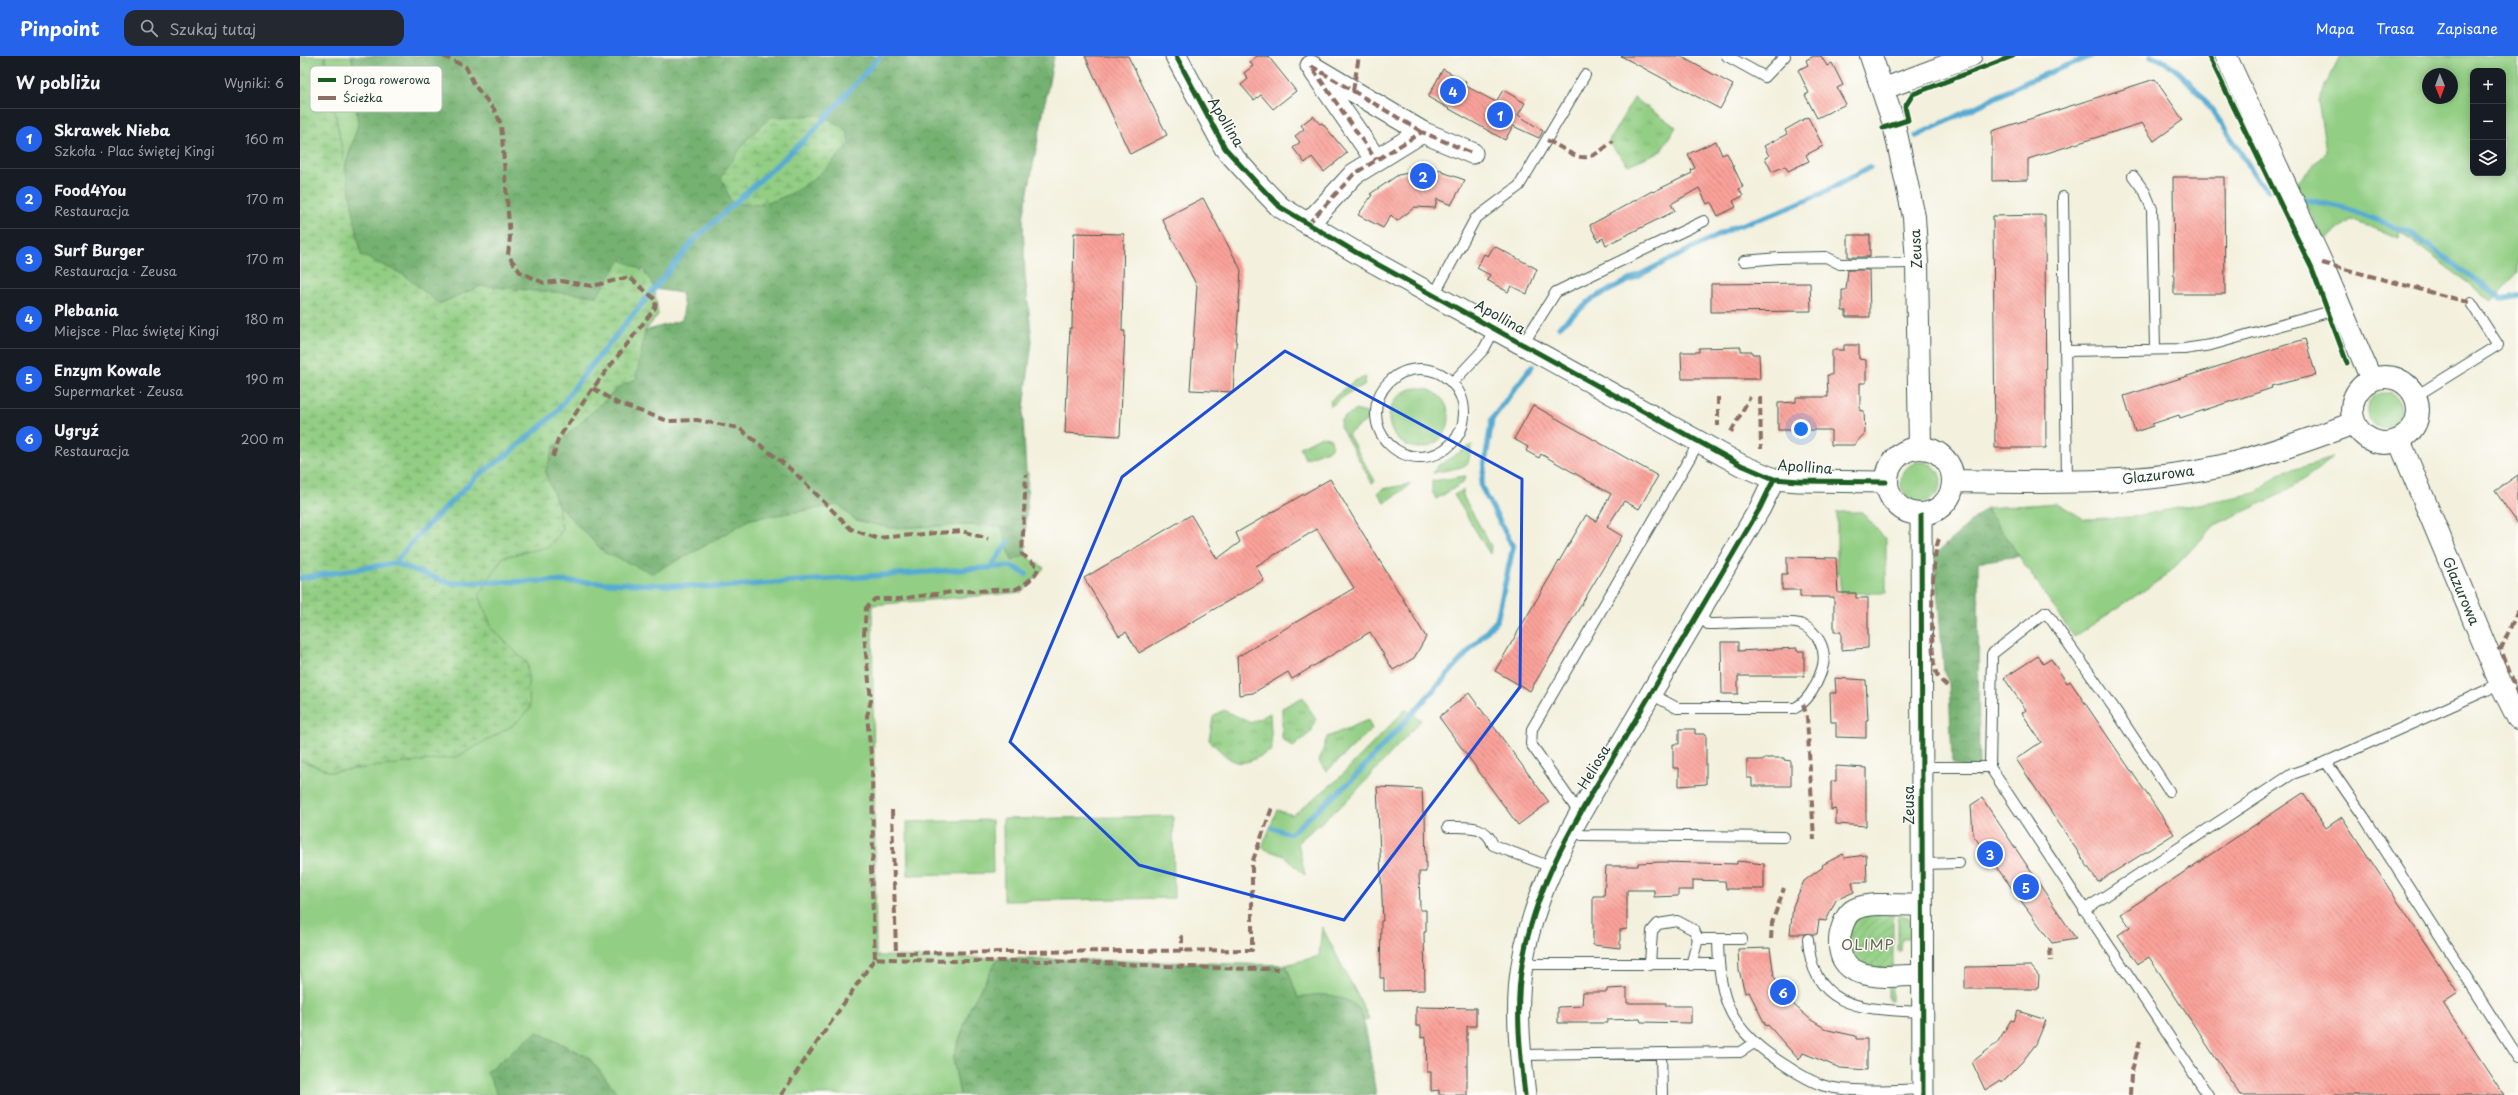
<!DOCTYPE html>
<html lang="pl">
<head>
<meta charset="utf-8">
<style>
  body { margin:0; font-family:"Playpen Sans",sans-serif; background:#242831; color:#f1f3f6 }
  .controls { position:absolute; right:12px; top:12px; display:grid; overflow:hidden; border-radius:8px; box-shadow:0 2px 10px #0003 }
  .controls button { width:36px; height:36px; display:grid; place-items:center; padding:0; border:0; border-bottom:1px solid #363941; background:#171b24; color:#f1f3f6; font:20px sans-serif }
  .compass { position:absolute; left:2122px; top:12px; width:36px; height:36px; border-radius:50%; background:#171b24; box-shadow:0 2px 10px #0003; rotate:179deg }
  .you { position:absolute; left:1501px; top:373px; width:14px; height:14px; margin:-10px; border:3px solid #fff; border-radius:50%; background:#1a73e8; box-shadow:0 0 0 6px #1a73e833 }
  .badge { display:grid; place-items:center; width:26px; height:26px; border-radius:50%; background:#2563eb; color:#fff; font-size:13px; font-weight:700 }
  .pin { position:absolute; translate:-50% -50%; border:2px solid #fff; box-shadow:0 1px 4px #0006 }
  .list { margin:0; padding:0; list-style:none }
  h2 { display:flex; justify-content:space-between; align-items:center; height:52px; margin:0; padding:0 16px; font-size:17px }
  h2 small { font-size:13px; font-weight:400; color:#9ea1a6 }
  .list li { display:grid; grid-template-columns:26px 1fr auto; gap:12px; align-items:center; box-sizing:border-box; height:60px; padding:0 16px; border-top:1px solid #363941 }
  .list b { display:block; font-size:15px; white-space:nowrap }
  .list p { margin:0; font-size:13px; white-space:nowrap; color:#9ea1a6 }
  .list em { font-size:13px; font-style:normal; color:#9ea1a6 }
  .icon { flex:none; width:22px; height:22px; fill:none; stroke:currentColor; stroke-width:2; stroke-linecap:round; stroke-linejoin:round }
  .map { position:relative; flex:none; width:2218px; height:1039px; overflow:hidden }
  header { display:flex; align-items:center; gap:24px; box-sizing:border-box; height:56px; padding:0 20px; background:#2563eb; color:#fff }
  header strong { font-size:19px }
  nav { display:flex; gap:22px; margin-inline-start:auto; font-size:14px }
  .search { width:280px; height:36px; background:#242831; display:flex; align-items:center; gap:10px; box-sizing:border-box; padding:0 14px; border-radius:12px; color:#9ea1a6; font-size:15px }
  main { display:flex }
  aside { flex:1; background:#171b24 }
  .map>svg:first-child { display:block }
</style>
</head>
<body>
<header>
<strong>Pinpoint</strong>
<div class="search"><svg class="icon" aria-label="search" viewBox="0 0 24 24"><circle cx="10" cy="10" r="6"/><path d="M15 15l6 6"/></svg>Szukaj tutaj</div>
<nav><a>Mapa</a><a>Trasa</a><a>Zapisane</a></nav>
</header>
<main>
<aside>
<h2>W pobliżu<small>Wyniki: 6</small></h2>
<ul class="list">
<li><span class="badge">1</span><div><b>Skrawek Nieba</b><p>Szkoła · Plac świętej Kingi</p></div><em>160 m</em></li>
<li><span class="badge">2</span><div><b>Food4You</b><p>Restauracja</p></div><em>170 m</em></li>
<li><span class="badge">3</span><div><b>Surf Burger</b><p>Restauracja · Zeusa</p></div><em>170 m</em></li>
<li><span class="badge">4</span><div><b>Plebania</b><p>Miejsce · Plac świętej Kingi</p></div><em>180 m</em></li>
<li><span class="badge">5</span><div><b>Enzym Kowale</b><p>Supermarket · Zeusa</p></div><em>190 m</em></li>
<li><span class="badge">6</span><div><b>Ugryź</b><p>Restauracja</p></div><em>200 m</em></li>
</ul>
</aside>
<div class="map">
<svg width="2218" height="1039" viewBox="0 0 2218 1039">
  <defs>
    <pattern id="forest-crowns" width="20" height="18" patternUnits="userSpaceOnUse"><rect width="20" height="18" fill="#75b171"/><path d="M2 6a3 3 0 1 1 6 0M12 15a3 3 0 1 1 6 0" fill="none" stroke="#5f915e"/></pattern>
    <pattern id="wetland-marsh" width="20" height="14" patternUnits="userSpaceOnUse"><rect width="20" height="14" fill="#92ce83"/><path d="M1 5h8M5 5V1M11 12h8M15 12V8" fill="none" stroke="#77a86c"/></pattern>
    <pattern id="park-tufts" width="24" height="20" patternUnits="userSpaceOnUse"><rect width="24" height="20" fill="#92ce83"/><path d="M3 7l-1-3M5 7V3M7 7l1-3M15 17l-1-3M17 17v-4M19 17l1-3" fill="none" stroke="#77a86c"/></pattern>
    <pattern id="garden-furrows" width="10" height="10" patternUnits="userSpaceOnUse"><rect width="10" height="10" fill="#92ce83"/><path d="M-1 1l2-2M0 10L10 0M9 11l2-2" fill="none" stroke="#77a86c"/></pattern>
    <pattern id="building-back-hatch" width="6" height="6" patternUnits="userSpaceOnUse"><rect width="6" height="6" fill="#faa29a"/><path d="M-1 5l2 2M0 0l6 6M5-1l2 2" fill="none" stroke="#ca857e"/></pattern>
  </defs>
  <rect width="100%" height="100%" fill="#fdfcf7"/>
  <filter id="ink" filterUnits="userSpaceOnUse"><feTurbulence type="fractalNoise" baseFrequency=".025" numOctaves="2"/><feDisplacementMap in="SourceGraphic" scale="8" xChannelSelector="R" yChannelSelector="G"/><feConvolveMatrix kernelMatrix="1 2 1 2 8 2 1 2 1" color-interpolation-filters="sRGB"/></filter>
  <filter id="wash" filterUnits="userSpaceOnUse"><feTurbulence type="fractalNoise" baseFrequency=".012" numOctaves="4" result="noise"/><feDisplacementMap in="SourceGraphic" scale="16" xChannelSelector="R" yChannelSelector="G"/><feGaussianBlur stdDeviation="0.9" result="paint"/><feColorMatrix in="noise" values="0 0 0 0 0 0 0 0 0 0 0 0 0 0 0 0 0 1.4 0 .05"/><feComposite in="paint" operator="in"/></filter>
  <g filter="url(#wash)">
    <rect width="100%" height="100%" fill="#f3f0dd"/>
    <path fill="#92ce83" stroke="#58865c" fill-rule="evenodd" d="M25,0h27l6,69 -13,43z
      M2040,0h178v216l-26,29 -93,-70v7l-48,-18 -26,20 -30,-55 31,-33 -8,-52zM2173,15h30v102h-30zM2128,18h24v24h-24z
      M1066,321l-2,9 -9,3 -24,17 -1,-5 24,-20z
      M1089 362a30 30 0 1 1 60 0a30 30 0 1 1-60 0Z
      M2067 354a17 17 0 1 1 34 0a17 17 0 1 1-34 0Z
      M1055,354l12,3 3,5 -22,16 27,47 -3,2 -32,-57 1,-6z
      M1022,380l9,3 1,6 -2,4 -25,10 -5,-12z
      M1172,389l-4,18 -6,4 -29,6 4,-7z
      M2033,402l-26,19 -32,20 -60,28 -48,50 -93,62 -88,-129 71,-5 27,16 47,-2 125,-24 22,-19z
      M1601 426a20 20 0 1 1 40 0a20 20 0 1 1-40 0Z
      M1165,420l-2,7 -27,16 -4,-8v-10z
      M1111,428l-26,19 -7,-10 4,-4z
      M1163,434v6l28,50 -1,8 -36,-59z
      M258,449l47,48 89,-1 56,-33 89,-14 16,15 147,7 10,34 13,-6 19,13 -22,24 -150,13 4,351 122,2 -27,48 -18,52 7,37h-341l-31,-38 -101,15 11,23h-198v-335l31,12 61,-8 135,-101 -35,-34 -13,-34 24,-38 45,-10 14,-16z
      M1537,456h25l24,28v53h-45l-2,-20h-2z
      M1106,653l15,11 -72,79 -51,43 7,33 -21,-19 -22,-8 15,-38 16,5 43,-34z
      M873,760l1,82 -170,3 -1,-82z
      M692,764l1,53 -85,2 -1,-53z
      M1598,858l10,3 4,8v14h-10l-1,12h-3z
      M1022,871l43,83 4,9 -5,1 -5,-11 -55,-13 -6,2 -12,-33 33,-9z
      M1592,924v21l-4,-1v-14z"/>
    <path fill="url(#forest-crowns)" stroke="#4a7752" fill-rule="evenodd" d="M52,0h702l-31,162 2,57 7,66 -9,76 3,55 2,1 -3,82 -13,6 -10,-34 -18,-3 -93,4 -36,-8 -16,-15 -89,14 -56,33 -42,21 -47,-20 -47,-48 -13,-32 9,-26 65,-60 17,-8 9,-48 37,-11 2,-13 -3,-14 -26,-4 -12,-20 -46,27 -116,-10 -42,18 -35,-29 -43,-20 -16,-87 13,-43zM549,88c-25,28 -49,51 -87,60 -9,2 -22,-1 -31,-2z
      M1686,452l33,48 -41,6 1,215 -27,-15 -3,-78 -5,-13 -10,-116z
      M698,902l288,7 12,33c19,-6 44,-5 60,10 9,9 15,71 18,87h-416l-7,-37 18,-52z
      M237,976l51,25 31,38h-121l-11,-23z"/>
    <path fill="url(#wetland-marsh)" stroke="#58865c" d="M0,0h25l36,199 43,20 35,29 42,-18 116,10 24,-36c32,13 33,21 37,55l-13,16 -9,48 -17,8 -65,60 -9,26 13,32 4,26 -14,16 -45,10 -24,38 13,34 35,34 3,46 -18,17 -55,31 -126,15 -31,-12z
      M523,59l24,16 2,13c-25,28 -49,51 -87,60 -9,2 -22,-1 -31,-2l-10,-25 26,-38 24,-22z"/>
    <path fill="url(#park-tufts)" stroke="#58865c" d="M1334,42l42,29 -15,24 -33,14 -20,-23z
      M1003,641l13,23 -5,12 -18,15 -11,-8v-31z
      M924,654l27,13 19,-10 2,37c-34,19 -36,17 -63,-10l4,-23z
      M1068,664l4,9 -45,42 -8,-9 8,-25z"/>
    <path fill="url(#garden-furrows)" stroke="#58865c" d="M1593,858v55l-38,-3 -9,-23 8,-24 7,-3z"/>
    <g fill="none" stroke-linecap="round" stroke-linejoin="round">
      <path stroke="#57abd2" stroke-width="5.5" d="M1851,0c41,10 86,93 109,127l9,7
        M1616,80l115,-56 60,-24
        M1999,142l49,11 61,23 94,67 15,-3
        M1259,271l33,-28 140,-71 46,-16 45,-19 47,-26
        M95,507l23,-28 59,-59 30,-21 48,-41 27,-37 113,-138 116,-105 69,-78
        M691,511l17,-25
        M0,522l95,-15 54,20 103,-2 168,6 291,-21 15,8
        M973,772l17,6 62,-54 145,-160 16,-73 -32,-61 11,-67 40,-53"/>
    </g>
    <g id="blocks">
      <path fill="url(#building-back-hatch)" d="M785,0h43l39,79 -37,19z
        M957,0h11l28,35 -23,18 -12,-14 -7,5 -13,-15 7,-6 -4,-6 9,-7 -3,-4z
        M1321,0h59l53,29 -13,24z
        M1514,0h7l6,10 5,-3 11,22 -6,3 9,16 -29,14 -12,-23 4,-2 -11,-23 10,-5 -2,-5z
        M1143,13l23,13 -2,3 32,17 7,-12 22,13 -7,12 25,16 -4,7 -26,-12 -8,14 -77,-43z
        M1855,23l28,41 -29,21 -12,-18 -114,36v21l-36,1v-50z
        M1013,60l7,8 2,-1 25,30 -23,19 -12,-15 -7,6 -12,-15 7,-6 -5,-6 9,-7 -3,-4z
        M1508,61l15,29 -17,9 3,6 -21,10 -3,-5 -13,6 -7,-14 4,-2 -5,-10 23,-12 -2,-4z
        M1416,85l6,14 5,-2 16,34 -4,2 4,7 -10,5 3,6 -18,9 -7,-14 -4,2 -8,-16 -28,16 4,7 -69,34 -3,-7 -5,3 -8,-16 62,-34 1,1 39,-19 -1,-3 4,-2 -7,-14z
        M1119,112l23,2v2l23,8 -14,25 -14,-6 -2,9 -20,-1 -18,14 -6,-6 -8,13 -25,-13 14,-20 -2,-1 28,-19 21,-4z
        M1873,121h51l1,117h-51z
        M903,142l38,72 -8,122 -43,-2 7,-104 -35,-67z
        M1745,159l1,233h-51l-2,-232z
        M774,177l50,1 -2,97h3l-5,105 -55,-3 5,-105h2z
        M1548,179h22v22h-22z
        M1194,190l43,23 -10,25 -16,-8 -3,6 -21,-12 3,-5 -13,-7 7,-14 4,2z
        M1548,214h21l1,47h-24v-6h-4v-21h4z
        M1510,227l1,28 -100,1v-28z
        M2005,283l11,36 -45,11 1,2 -92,30 -1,-3 -27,9 1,2 -18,6 -11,-36z
        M1544,289h15v14l7,1v23h-6v27l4,1 1,22 -11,12h-23v-15h-53v-27l18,-1v-5h32l-1,-22h5v-25h12z
        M1441,291v4h11v3h7l1,25h-78l-1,-27h18v-4z
        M1233,349l125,71 -19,33 -15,-8 -17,26 15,9 -92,155 -35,-20 91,-156 10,6 15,-27 -70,-40 -2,4 -13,-7 2,-4 -14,-8z
        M2218,419v49l-23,-33z
        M1030,423l96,158 -12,21 -21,12 -23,-38 -78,47 -4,-7 -35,21 -14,2 -2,-38 117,-69 -37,-59 -61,37 8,14 -125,73 -13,-21 -7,4 -35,-58 107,-63 26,44 23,-17 -4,-9z
        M1487,501l49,1 2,35h18v5h12v50l-27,2v-18h-7v-35h-34v-7h-18v-16h5z
        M1421,586h17v9l59,-3v3h7v25h-66v18h-16z
        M1738,600l5,8 8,-5 16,24 3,-2 104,153 -76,48 -82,-123 25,-17 -19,-29 4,-3 -22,-32z
        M1535,622l31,2 2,40h-2v18l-30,-1v-15h-5l-1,-29h6z
        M1169,637l80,109 -31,23 -79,-108z
        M1379,673h16v5h11v50l-27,2v-18h-6v-24h6z
        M1464,702h20v2l7,1v25h-39v-8h-5v-18h17z
        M1536,710l30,2v58l-30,-2v-15l-5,1v-29h5z
        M1077,731l45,2 1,24h2l1,59h-7l1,38h6v22h-2l1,58 -41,1v-13h-4l1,-57h2z
        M2003,737l23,35 16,-11 116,176 -15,10 61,92h-264l-91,-138 -11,7 -20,-29 12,-8 -9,-13z
        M1682,742l94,141 -24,4 -79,-108 -2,-30z
        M1543,798l1,4 22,-3 1,27h-15l2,10 -18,8 -10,21 -7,-1 -2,14h-27l3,-28 11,-25 19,-14 -1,-2z
        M1437,805l27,3v25h-38l-1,-8 -32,-1v10h-15v6l-24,1v-7h-27v39l-7,1v18l-27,-3v-49h11l2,-30h32v-3l24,-1 75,2z
        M1470,892l4,28 12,21 2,-1 6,9 17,15 17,10 28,6v3h11v31l-27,-2 -37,-15 -4,7 -31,-35 -2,1 -17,-34 -4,1 -6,-23 -1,-21z
        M1731,910l8,10 -1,13h-73v-22z
        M1327,932v15h39v3h25v17l-50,-1 -1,-3 -33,1v3h-49v-16l24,-1 1,-14h24v-3z
        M1116,951l60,1v18h-9v69h-28v-5l-8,1v-19h-4l-1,-35 -5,1v-12h-5z
        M1718,955l28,9 -10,24 -14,18 -20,20 -1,-2 -16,10 -13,-28 25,-19 14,-23 3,1z"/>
    </g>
  </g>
  <g filter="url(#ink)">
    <use href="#blocks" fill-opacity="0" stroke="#3f584d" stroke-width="1"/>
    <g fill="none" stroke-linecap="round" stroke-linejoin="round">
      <defs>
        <path id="service" d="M1427,0l38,21 20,-21
          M1833,120l12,16 7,17 3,140
          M1763,141l4,284
          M1444,205l35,-3 47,-1 14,7 77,-1
          M1134,239l41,-76 44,-33 66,-111
          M1223,288l33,-52 148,-71
          M1766,295l118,-2 27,-4 131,-37
          M1076 357a44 44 0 1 1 88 0a44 44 0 1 1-88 0Z
          M1153,326l31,-33 11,-21
          M2116,340l82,-51 -27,-42
          M1351,638l26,14h118c14,-7 22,-24 27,-39 6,-19 -4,-38 -22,-45 -9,-4 -77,0 -92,0l-10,-9
          M2026,706l38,55 154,241
          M1621,711h69
          M1869,735l-55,-83 -68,-96 -54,42 -2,113 218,328
          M1280,758l-49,-70 1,-15 167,-287
          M1148,771c19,0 38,-3 45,18l58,22
          M1271,773l11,6 202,2
          M1621,808l38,-1
          M1784,854l208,-136 34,-12 161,-72 13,-8
          M1398,883h44
          M1418,883c1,63 12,92 67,126 12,8 26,17 40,21 26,7 70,4 97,3
          M1508,883c4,72 58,70 114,73
          M1222,908h196
          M1350,909l2,-34 6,-7 19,-3 17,9 4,9 -7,26
          M1361,997l1,42
          M1220,999l220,-3 14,-9"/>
        <path id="minor" d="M876,0l49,92 28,31 27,28 77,46 384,212 33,14 25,2 87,1
          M1926,0l96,207 49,116
          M1011,10l111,66
          M1015,16l61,88
          M1583,33l88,-33
          M1008,168l46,-50 68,-42 50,21
          M1621,459l2,580
          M1621,849c-20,1 -48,-4 -66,4 -9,4 -13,17 -15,26 -7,51 50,41 82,40
          M1225,1039c-5,-43 -10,-87 -3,-130 14,-90 66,-164 111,-241 43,-72 85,-144 127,-216l14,-29"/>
        <path id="tertiary" d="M1571,0l23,68 20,93 3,46 3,185
          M2052 354a33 33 0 1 1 66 0a33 33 0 1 1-66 0Z
          M2099,384l101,242 18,36
          M1587 425a33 33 0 1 1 66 0a33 33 0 1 1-66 0Z
          M1654,425c88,1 181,5 268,-15 45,-11 89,-27 132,-43"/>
      </defs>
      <use href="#service" stroke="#3f584d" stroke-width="12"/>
      <use href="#minor" stroke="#3f584d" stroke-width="23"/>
      <use href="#tertiary" stroke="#3f584d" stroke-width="24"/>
      <use href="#service" stroke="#fff" stroke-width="10"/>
      <use href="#minor" stroke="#fff" stroke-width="21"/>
      <use href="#tertiary" stroke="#fff" stroke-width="22"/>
      <path stroke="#8d6e63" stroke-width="4" stroke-dasharray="8 4" stroke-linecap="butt" d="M143,0l23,11 9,19 19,23 7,15 9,113 -2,18 12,17 24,11 17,-2 31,5 37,-9 27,23 -1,8 -62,80 -35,51 -5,18
        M1011,10l111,66
        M1013,13l63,91
        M1053,35l6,-35
        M1247,84c33,17 35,28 66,1
        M1008,168l46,-50 68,-42 50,21
        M2022,207l149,40
        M293,332l24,15 51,18 29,-1 42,8 55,44 57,57 25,9 86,-7 26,8
        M1418,341v29
        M1460,341l1,52
        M1431,376l19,-35
        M1639,483c-8,16 -9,112 -4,130 2,8 6,12 12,17
        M2218,554l-17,39 17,46
        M1503,648l4,13 7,123
        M592,754l4,143 356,-3v-87l21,-58
        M880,880l2,2v13
        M1471,883l1,-16 12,-35
        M1750,892l1,13
        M575,902l-4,-90 2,-14 -1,-90 -5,-48 4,-16 -7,-65 2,-27 9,-9h23l54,-7 64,-3c8,-4 21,-12 22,-22l-16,-13 4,-80
        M481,1039l94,-137c56,4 111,3 167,3 79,2 157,8 236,8
        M1830,1039l1,-21 9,-33"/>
      <defs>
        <path id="cycleway" d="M876,0l49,92 28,31 27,28 77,46 384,212 33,14 25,2 87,1
          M1909,0l103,213 35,94
          M1583,72l25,-8 -3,-13 8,-13 100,-38
          M1621,459l2,580
          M1225,1039c-5,-43 -10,-87 -3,-130 14,-90 66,-164 111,-241 43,-72 85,-144 127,-216l14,-29"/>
      </defs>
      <use href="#cycleway" stroke="#fdfcf7" stroke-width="8"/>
      <use href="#cycleway" stroke="#1b5e20" stroke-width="5"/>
    </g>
  </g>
  <path fill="none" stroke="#1d4ed8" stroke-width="3" stroke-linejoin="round" d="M985,295l237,128 -2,208 -176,233 -205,-55 -129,-123 112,-265z"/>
  <g text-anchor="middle" stroke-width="3" stroke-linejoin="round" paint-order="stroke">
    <g font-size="14" fill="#1f3d34" stroke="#fdfcf7">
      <text transform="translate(926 66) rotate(59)" y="5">Apollina</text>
      <text transform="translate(1616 193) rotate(-93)" y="5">Zeusa</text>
      <text transform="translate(1200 261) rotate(29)" y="5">Apollina</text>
      <text transform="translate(1505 411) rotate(4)" y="5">Apollina</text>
      <text transform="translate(1858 419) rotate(-7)" y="5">Glazurowa</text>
      <text transform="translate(2161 535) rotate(67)" y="5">Glazurowa</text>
      <text transform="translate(1294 711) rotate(-59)" y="5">Heliosa</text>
      <text transform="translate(1609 749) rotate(-90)" y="5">Zeusa</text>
    </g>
    <g font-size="15" letter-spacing="1" fill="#6c6058" stroke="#fdfcf7">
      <text x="1568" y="894">OLIMP</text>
    </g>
  </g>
  <rect x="10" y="10" width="132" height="46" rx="6" fill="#fdfcf7" stroke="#bac3bc" stroke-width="1"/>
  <rect x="18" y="22" width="18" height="4" fill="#1b5e20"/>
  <rect x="18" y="40" width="18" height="4" fill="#8d6e63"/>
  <g font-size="11" fill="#1f3d34">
    <text x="43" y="28">Droga rowerowa</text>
    <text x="43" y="46">Ścieżka</text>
  </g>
</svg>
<div class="controls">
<button>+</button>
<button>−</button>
<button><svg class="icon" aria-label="layers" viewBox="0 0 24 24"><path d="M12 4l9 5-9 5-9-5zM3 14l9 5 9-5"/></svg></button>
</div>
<svg class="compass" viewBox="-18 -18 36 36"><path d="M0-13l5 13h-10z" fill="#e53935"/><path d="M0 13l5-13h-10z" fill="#9ea1a6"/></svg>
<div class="you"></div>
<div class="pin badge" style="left:1200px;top:59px">1</div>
<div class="pin badge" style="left:1123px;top:120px">2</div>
<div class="pin badge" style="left:1690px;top:798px">3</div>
<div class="pin badge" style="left:1153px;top:35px">4</div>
<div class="pin badge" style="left:1726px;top:831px">5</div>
<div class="pin badge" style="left:1483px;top:936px">6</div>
</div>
</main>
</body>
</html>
